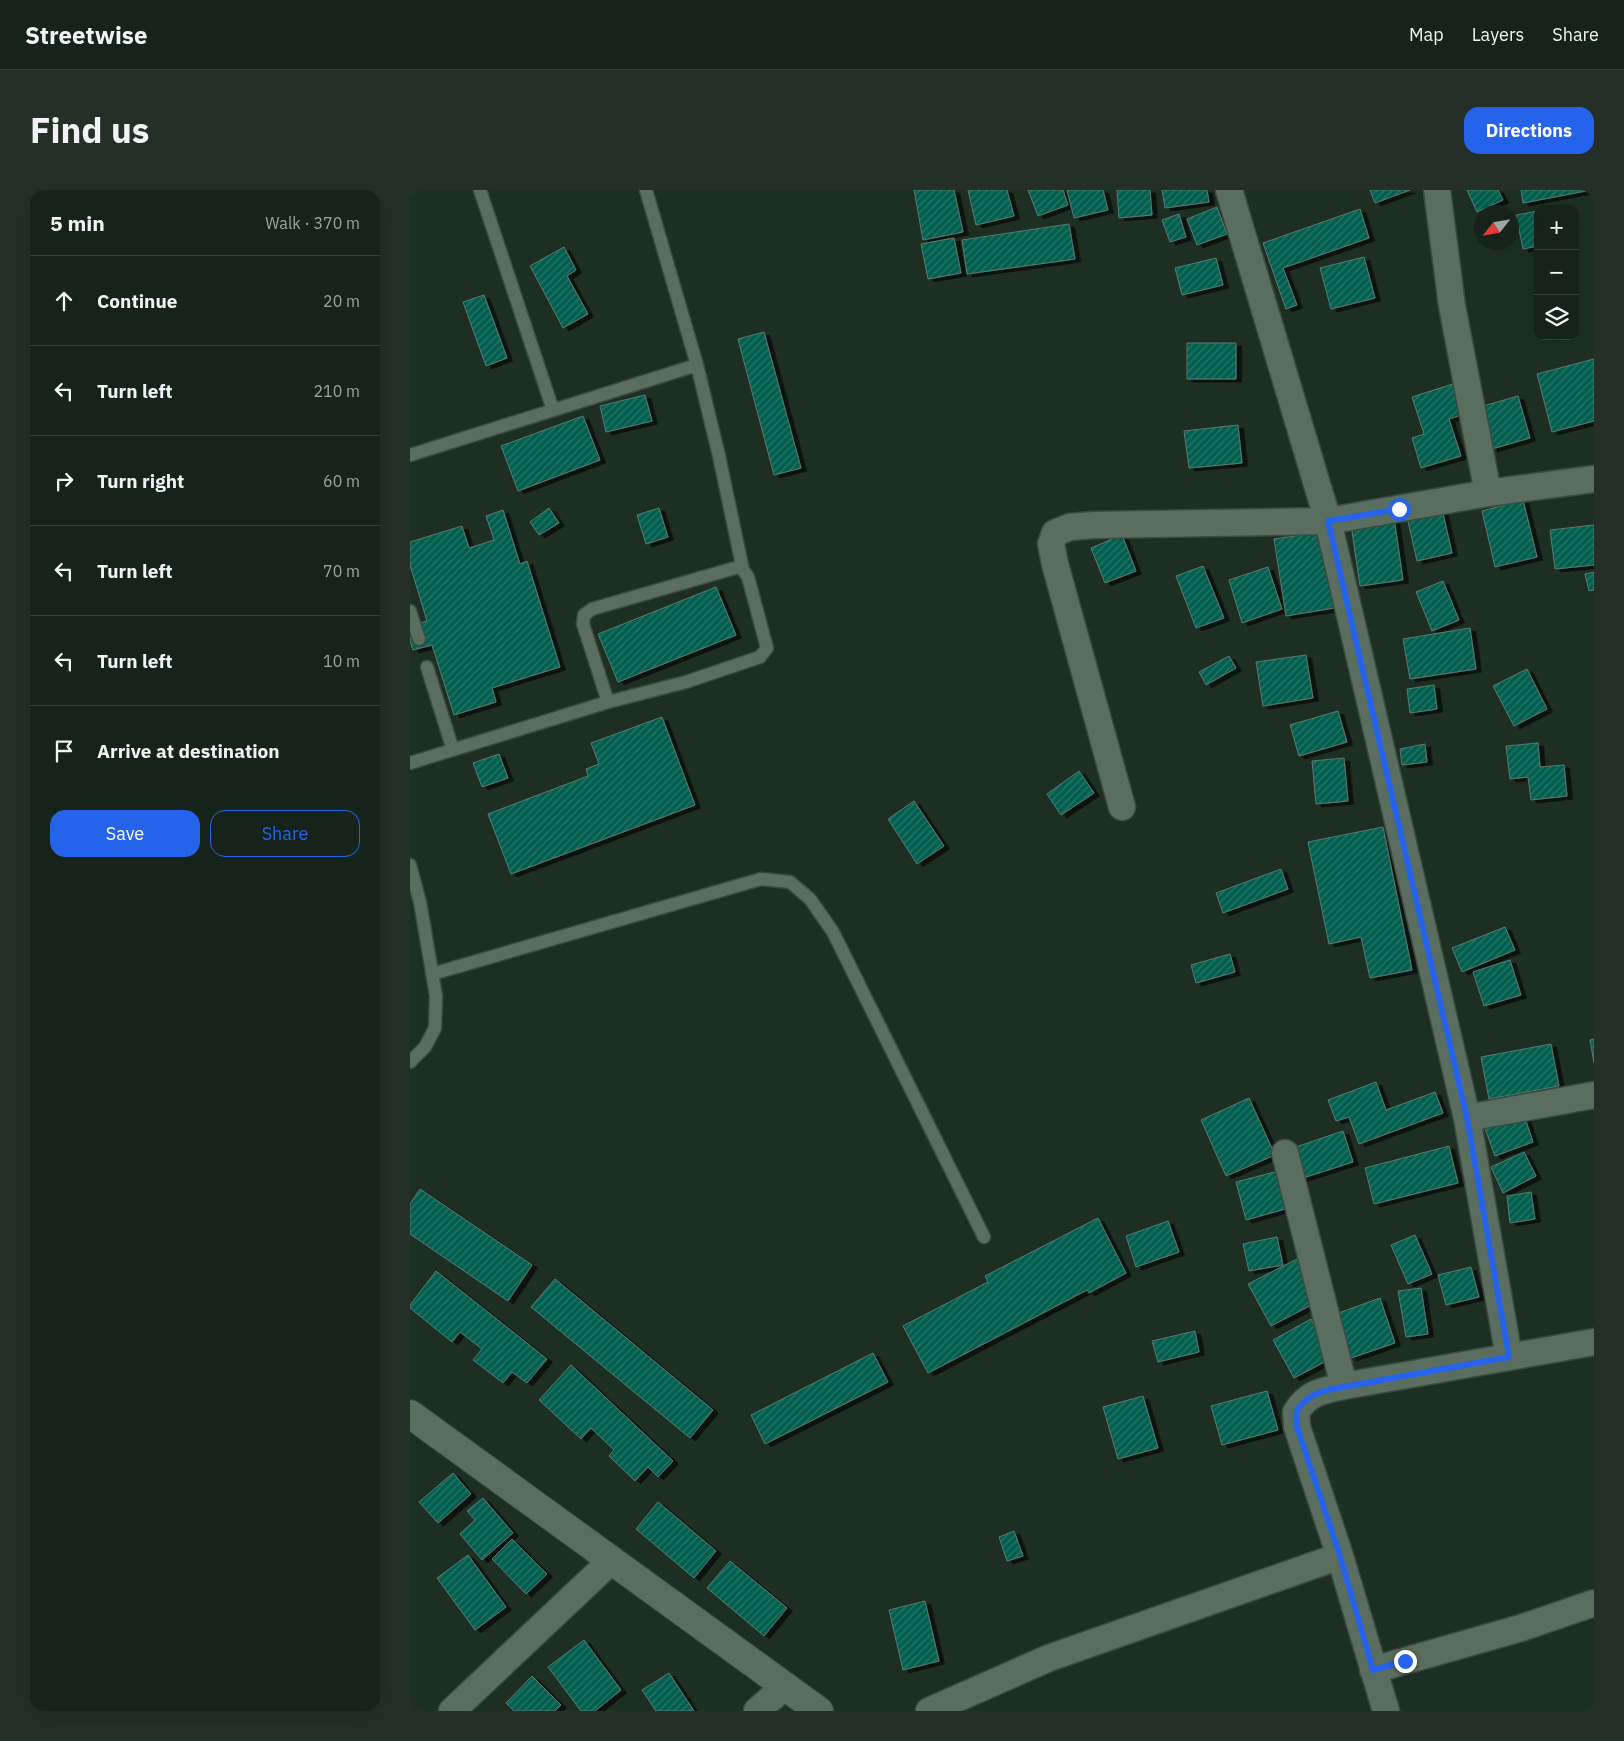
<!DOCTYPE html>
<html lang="en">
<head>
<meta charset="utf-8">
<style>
  body { margin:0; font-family:"IBM Plex Sans",sans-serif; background:#232f27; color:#f1f3f6 }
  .controls { position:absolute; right:15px; top:15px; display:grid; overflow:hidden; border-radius:10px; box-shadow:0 5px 20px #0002 }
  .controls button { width:45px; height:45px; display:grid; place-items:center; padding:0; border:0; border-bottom:1px solid #354039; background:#16231a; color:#f1f3f6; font:25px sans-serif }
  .compass { position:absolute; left:1064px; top:15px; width:45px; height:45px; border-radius:50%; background:#16231a; box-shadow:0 5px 20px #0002; rotate:239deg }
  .stop { position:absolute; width:15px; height:15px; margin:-11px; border:4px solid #2563eb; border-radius:50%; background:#fff }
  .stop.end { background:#2563eb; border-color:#fff; box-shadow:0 1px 5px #0008 }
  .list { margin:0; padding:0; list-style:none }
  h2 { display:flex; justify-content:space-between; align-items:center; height:65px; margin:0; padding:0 20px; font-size:21px }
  h2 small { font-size:16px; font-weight:400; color:#9ea4a2 }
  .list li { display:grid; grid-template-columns:32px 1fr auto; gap:15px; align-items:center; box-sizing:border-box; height:90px; padding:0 20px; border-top:1px solid #354039 }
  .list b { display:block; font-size:19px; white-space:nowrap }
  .list em { font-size:16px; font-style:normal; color:#9ea4a2 }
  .actions { display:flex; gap:10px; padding:15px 20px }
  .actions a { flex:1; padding:11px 0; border:1px solid #2563eb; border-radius:15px; text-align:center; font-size:18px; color:#2563eb }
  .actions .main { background:#2563eb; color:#fff }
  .icon { flex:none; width:28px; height:28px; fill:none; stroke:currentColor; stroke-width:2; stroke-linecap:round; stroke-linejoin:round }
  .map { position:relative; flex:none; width:1184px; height:1521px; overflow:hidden; border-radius:15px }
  header { display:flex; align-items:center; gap:30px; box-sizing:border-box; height:70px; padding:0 25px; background:#16231a; border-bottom:1px solid #354039 }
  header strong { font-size:24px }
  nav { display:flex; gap:28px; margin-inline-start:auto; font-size:18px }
  .intro { display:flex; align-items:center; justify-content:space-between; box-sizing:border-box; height:120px; padding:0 30px }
  h1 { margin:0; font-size:35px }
  .button { padding:12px 22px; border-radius:15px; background:#2563eb; color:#fff; font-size:18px; font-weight:700 }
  main { display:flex; gap:30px; padding:0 30px }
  aside { flex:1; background:#16231a; border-radius:15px; box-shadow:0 5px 20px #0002 }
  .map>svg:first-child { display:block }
</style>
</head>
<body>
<header>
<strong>Streetwise</strong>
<nav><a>Map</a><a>Layers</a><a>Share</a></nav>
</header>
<div class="intro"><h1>Find us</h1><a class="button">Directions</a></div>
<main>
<aside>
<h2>5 min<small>Walk · 370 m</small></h2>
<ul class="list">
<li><svg class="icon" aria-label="ahead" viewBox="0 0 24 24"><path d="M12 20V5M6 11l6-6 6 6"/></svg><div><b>Continue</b></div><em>20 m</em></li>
<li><svg class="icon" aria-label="left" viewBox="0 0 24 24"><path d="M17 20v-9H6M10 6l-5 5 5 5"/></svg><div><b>Turn left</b></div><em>210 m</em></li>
<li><svg class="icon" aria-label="right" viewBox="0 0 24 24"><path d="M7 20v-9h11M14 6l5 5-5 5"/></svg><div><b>Turn right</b></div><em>60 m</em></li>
<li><svg class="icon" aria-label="left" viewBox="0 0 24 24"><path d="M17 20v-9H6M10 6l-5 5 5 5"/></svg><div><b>Turn left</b></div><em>70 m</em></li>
<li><svg class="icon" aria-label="left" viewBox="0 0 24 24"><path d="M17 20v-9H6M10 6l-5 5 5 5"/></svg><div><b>Turn left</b></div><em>10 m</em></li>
<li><svg class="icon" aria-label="arrive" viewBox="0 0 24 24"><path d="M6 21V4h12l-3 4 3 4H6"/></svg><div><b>Arrive at destination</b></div></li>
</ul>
<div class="actions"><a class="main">Save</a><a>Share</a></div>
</aside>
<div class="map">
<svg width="1184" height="1521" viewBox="0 0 1184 1521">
  <defs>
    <pattern id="building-hatch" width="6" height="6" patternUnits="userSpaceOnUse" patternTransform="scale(1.25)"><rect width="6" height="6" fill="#035e4f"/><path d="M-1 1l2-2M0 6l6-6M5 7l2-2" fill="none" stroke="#277567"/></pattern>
    <filter id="shadow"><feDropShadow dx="5.5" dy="3" stdDeviation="0" flood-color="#0009"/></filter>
  </defs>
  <rect width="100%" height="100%" fill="#1d2f22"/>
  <path fill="url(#building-hatch)" stroke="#5d7971" filter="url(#shadow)" d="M504,0h40l9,42 -40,8z
    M558,0h39l7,26 -38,9z
    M618,0h35l5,15 -30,11z
    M657,0h36l5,20 -34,8z
    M707,0h33l2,25 -33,3z
    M752,0h45l2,12 -44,6z
    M960,0h40l-35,13z
    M1057,0h31l5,10 -26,12z
    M1111,0h70l-68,13z
    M807,17l10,27 -30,11 -10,-26z
    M950,19l9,29 -86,30 14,37 -11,4 -23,-66z
    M1128,21v35l-15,3 -7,-34z
    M769,24l7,23 -16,5 -8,-22z
    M659,34l6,35 -108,15 -5,-34z
    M544,48l7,35 -33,6 -7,-35z
    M154,57l12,23 -9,6 21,38 -25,14 -33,-62z
    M954,67l11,41 -44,11 -11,-41z
    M806,68l7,27 -41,10 -7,-27z
    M74,105l23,63 -21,8 -23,-64z
    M354,142l37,136 -27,7 -36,-136z
    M777,153h49v36h-49z
    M1184,169v62l-42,11 -15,-58z
    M1049,192l9,31 -19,6 12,37 -40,12 -9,-30 12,-4 -12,-37z
    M235,205l7,26 -46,11 -6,-26z
    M1108,206l12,42 -38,11 -12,-42z
    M173,226l17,44 -82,31 -17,-45z
    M828,235l4,38 -53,5 -5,-37z
    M1113,310l14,57 -42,10 -13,-56z
    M139,318l10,15 -20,12 -9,-13z
    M249,318l9,29 -22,7 -9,-29z
    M1032,319l10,44 -35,8 -10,-44z
    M93,320l17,54 7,-3 33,106 -68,21 4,14 -42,13 -22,-70 -19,5 -3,-9v-15l17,-5 -17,-56v-23l52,-16 7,22 25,-8 -8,-24z
    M984,328l9,62 -43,6 -9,-61z
    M1184,335v40l-39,4 -5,-39z
    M912,342l12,76 -48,8 -12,-77z
    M712,345l14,36 -31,12 -14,-35z
    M793,376l21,52 -28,10 -20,-52z
    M858,377l14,42 -40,14 -13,-43z
    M1184,382v18l-5,1 -4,-17z
    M1033,391l16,39 -27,11 -16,-39z
    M306,397l20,48 -118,47 -20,-48z
    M1060,438l6,41 -66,10 -7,-40z
    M896,465l7,43 -50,8 -7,-44z
    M819,466l7,12 -30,17 -7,-13z
    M1117,479l20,40 -33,17 -21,-40z
    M1024,495l3,24 -27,4 -3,-24z
    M928,521l9,31 -48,14 -9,-31z
    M252,527l33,88 -184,69 -23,-60 100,-38 -2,-7 13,-5 -8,-21z
    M1128,553l2,24 24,-2 3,31 -36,4 -3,-23 -18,2 -4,-33z
    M1015,554l2,18 -25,3 -2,-16z
    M89,564l9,24 -26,9 -9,-24z
    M934,568l4,43 -32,3 -4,-43z
    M669,581l15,22 -33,22 -14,-21z
    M504,611l30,45 -27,18 -29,-45z
    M973,637l29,143 -42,8 -9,-41 -32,7 -21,-102z
    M871,679l7,20 -65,24 -7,-20z
    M1095,737l10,23 -53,22 -10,-24z
    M820,764l5,18 -39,11 -5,-18z
    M1100,770l11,35 -37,11 -11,-34z
    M1184,849v24l-4,-23z
    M1141,854l8,42 -70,13 -8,-42z
    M966,892l10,28 49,-18 8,21 -84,31 -10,-27 -13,4 -8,-21z
    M839,908l26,57 -49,21 -25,-56z
    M1113,922l10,30 -38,14 -11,-30z
    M933,941l10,31 -53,17 -10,-30z
    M1039,956l9,37 -84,21 -9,-36z
    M1114,962l12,24 -33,17 -12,-26z
    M876,979l10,37 -50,14 -10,-38z
    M10,999l112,76 -24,36 -98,-67v-30z
    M1121,1002l4,27 -25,4 -3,-27z
    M688,1028l28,55 -37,20 -2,-3 -159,83 -25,-47 85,-44 -3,-6z
    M758,1031l11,31 -43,15 -10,-31z
    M1005,1045l17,39 -24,10 -17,-39z
    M867,1047l6,28 -34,6 -6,-27z
    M889,1068l22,42 -50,26 -23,-42z
    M1061,1077l8,30 -33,8 -8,-30z
    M26,1081l111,88 -20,24 -15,-11 -9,11 -30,-23 9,-11 -22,-17 -8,10 -42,-34v-3z
    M145,1089l158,131 -23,28 -159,-131z
    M1011,1098l7,46 -22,3 -8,-46z
    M970,1108l15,45 -44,15 -15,-44z
    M901,1129l21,39 -38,20 -21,-38z
    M785,1141l4,21 -41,10 -6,-21z
    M463,1163l15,29 -123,62 -14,-29z
    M161,1175l102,96 -15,16 -10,-10 -13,14 -26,-25 5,-6 -23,-22 -10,11 -42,-39z
    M857,1201l11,39 -56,15 -11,-39z
    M733,1206l15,52 -40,11 -15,-52z
    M43,1283l18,21 -33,29 -19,-21z
    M73,1308l30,35 -31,27 -22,-26 15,-14 -8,-9z
    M248,1312l58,49 -22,27 -58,-49z
    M604,1341l9,25 -16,5 -8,-24z
    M102,1349l35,35 -21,20 -34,-35z
    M58,1365l38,52 -31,23 -38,-52z
    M320,1371l57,47 -23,28 -57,-48z
    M515,1411l14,60 -36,9 -14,-60z
    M174,1450l37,50 -26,21h-14l-33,-44z
    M259,1483l25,38h-38l-14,-21z
    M122,1486l29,29 -6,6h-41l-8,-8z"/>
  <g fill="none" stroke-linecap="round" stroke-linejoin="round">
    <defs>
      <path id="service" d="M70,0l73,220
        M0,265l287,-90
        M0,421l9,28
        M17,477l26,83
        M198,512l-25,-78 1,-9 8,-6 143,-41h4l4,2
        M0,573l198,-61 78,-20 74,-25 7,-9 -19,-71 -5,-7 -24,-114 -22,-91 -51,-175
        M0,675l10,37 16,94 -1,32 -10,19 -15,15
        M22,784l329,-95 29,3 20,17 23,33 151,305"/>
      <path id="minor" d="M819,0l99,331 139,597 42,239 -165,29c-22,5 -35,6 -48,26l1,15 43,129 46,155
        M1027,0l15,116 36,187
        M712,617l-67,-243 -4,-20 4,-11 15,-6 24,-2 234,-4 160,-28 106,-14
        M1057,928l127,-23
        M875,963l59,233
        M1099,1167l85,-15
        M963,1480l148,-42 73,-25
        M42,1521l160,-151
        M347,1521l28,-25
        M519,1521l120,-53 291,-102"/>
      <path id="tertiary" d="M0,1224l409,297"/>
    </defs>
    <use href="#service" stroke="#3b4b40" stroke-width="15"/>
    <use href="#minor" stroke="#3b4b40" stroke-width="29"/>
    <use href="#tertiary" stroke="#3b4b40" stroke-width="30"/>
    <use href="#service" stroke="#5a6e5f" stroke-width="12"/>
    <use href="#minor" stroke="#5a6e5f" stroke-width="26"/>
    <use href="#tertiary" stroke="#5a6e5f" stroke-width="28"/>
  </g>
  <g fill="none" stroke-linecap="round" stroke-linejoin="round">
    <path stroke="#2563eb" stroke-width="6" d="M989,319l-71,12 139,597 42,239 -177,32c-17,4 -26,8 -36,23l1,15 43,129 33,114 32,-9"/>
  </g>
</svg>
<div class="controls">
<button>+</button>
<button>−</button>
<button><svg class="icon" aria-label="layers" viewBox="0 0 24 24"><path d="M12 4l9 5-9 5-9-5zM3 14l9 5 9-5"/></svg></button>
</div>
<svg class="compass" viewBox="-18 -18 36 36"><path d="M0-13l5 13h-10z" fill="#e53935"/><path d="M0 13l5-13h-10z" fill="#9ea4a2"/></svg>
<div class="stop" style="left:989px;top:319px"></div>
<div class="stop end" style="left:995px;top:1471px"></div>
</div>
</main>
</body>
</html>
